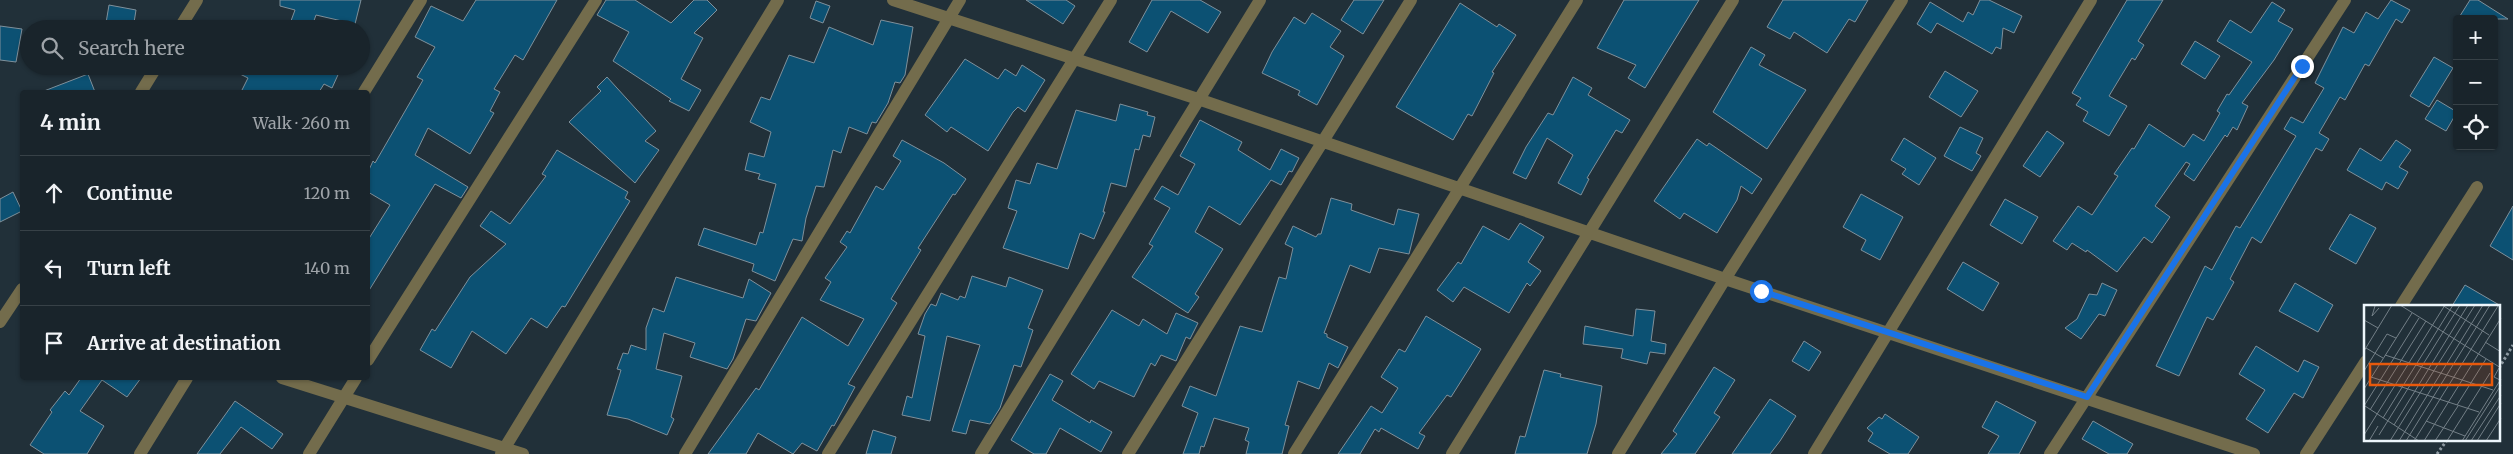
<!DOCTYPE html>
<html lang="en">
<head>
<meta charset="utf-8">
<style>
  body { margin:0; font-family:Merriweather,serif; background:#263037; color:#f1f3f6 }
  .controls { position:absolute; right:15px; top:15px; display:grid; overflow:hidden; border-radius:5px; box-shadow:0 1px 4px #0004 }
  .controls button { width:45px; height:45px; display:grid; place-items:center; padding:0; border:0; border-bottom:1px solid #374147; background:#19242b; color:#f1f3f6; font:25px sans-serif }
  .stop { position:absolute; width:15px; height:15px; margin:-11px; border:4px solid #1a73e8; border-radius:50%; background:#fff }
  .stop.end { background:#1a73e8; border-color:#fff; box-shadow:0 1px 5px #0008 }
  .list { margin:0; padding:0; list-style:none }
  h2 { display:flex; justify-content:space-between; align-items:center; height:65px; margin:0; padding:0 20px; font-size:21px }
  h2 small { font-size:16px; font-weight:400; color:#9fa4a9 }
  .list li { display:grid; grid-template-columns:32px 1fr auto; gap:15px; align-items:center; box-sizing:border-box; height:75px; padding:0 20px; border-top:1px solid #374147 }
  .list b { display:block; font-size:19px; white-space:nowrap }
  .list em { font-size:16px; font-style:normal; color:#9fa4a9 }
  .icon { flex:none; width:28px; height:28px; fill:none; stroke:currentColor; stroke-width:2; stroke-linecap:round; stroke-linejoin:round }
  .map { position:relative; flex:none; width:2513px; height:454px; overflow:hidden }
  .search { position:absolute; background:#19242b; box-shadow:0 1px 4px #0004; left:20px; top:20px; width:350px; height:55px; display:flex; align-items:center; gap:12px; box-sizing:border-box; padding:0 18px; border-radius:28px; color:#9fa4a9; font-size:19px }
  .panel { position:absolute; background:#19242b; box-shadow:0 1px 4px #0004; left:20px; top:90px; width:350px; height:290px; border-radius:5px }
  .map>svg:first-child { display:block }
</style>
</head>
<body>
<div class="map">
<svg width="2513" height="454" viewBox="0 0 2513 454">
  <rect width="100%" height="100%" fill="#213039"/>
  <path fill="#0c5173" stroke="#7f909b" d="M280,0h81l-6,24 -39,-9 -5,14h-23l7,-19 -15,-4z
    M476,0h81l-34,60 -8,-5 -21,34 6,3 -10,19 4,2 -24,41 -42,-26 -13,27 53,32 -7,11 -26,-14 -67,108v-52l22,-35 -22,-13v-20l5,-11 2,2 48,-83 -6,-3 18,-30 -20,-10 16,-31 32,15z
    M606,0h29l36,23 23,-23h13l10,10 -23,23 9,5 -22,41 20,11 -12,21 -20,-10 2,-2 -58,-38 16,-29 -32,-17z
    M1026,0h40l9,6 -12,18z
    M1152,0h48l21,12 -13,21 -37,-22 -24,41 -18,-10z
    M1354,0h30l-21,34 -22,-14z
    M1624,0h75l-54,88 -17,-10 8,-13 -39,-17z
    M1783,0h85l-13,22 -6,-3 -22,34 -33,-21 -4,7 -23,-12z
    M1980,0h9l33,16 -8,17 -11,-5 -2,21 -5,-2 -4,7 -55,-31 -6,10 -14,-9 13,-22 33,20 5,-10 5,3z
    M2127,0h36l-25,41 6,4 -9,15 -3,-2 -23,38 18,10 -18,30 -26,-15 5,-9 -12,-7 5,-7 -9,-5z
    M2391,0l19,10 -8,13 -6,-4 -27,47 -4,-2 -20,36 -5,-3 -21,36 10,6 -7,12 -6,-3 -55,95 -9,-6 -22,42 4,3 -21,38 -6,-3 -28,59 -23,-10 49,-100 7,4 24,-44 4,2 56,-92 -12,-7 7,-12 12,6 21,-35 -9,-5 28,-56 11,6 12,-21 12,7z
    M2470,0h8l30,19h-50z
    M816,1l14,5 -7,17 -13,-5z
    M2272,2l13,8 -7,11 15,8 -19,31 -32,43 6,3 -11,24 -4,-3 -6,10 -2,-2 -31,46 -10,-7 6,-10 -4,-2 -31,44 15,11 -18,26 -8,-6 -27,35 -30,-22 -1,2 -14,-9 -5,7 -14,-9 25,-35 14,9 26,-39 -4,-2 18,-26 2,1 15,-25 35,23 9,-13 11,7 16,-28 -3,-2 10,-17 2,1 23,-33 -35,-21 13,-21 21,13z
    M1460,3l37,24 2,-3 17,11 -24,37 2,1 -22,43 -4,-2 -15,26 -57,-33z
    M109,5l27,5 -3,19h-28z
    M1312,13l29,18 -11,16 14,9 -27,49 -19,-10 2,-4 -38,-18 10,-21 22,-35 11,7z
    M881,20l32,7 -8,48 -5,8 -5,-1 -7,21 -12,20 -4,-1 -5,12 -18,-7 -8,26 -8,-3 -9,37 -8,-1 -10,32 -4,23 -9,-2 -18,42 -23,-10 2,-7 -56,-19 6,-17 52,17 4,-13 3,1 13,-49 -18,-5 2,-5 -15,-4 4,-17 15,4 7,-25 -21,-10 11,-25 9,3 19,-45 25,8 15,-36 44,18z
    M0,26l22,3 -6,33 -16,-2z
    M2195,41l25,15 -15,23 -24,-15z
    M1751,47l14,8 -6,10 47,25 -39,59 -54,-37z
    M2434,57l19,11 -24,39 -19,-11z
    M965,59l33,20 7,-10 11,7 6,-11 23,15 -20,32 -7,-5 -5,5 -25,39 -37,-24 -4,5 -22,-17z
    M224,66h118l-10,22 -8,-4 -5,8h-78l7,-14z
    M1945,71l33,20 -17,26 -32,-20z
    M88,74l7,18h-51v-1z
    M607,77l49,54 -11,10 14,9 -24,33 -66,-61 32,-31 -4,-4z
    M1573,77l19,11 -4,7 42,25 -8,13 -6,-3 -29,48 2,1 -8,16 -23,-12 15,-28 -26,-17 -21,41 -13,-6 13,-26 22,-34 5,2z
    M2437,100l20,12 -11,19 -21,-12z
    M1120,104l28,8 -1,3 8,2 -5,20 -7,-2 -4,15 -4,-1 -9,38 -15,-4 -8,29h2l-11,27 -14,-6 -12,36 -65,-21 14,-37 -9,-3 8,-28 14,4 7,-21 20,6 19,-59 40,11z
    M1200,120l42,22 -4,8 32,20 11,-21 18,9 -7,14 -3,-1 -8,14 -10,-5 -31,45 -31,-19 -14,26 28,17 -28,45 4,3 -11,16 -56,-36 21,-31 -4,-2 21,-36 -16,-9 8,-13 16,9 17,-31 -15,-8z
    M1960,127l23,11 -7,15 5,3 -9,15 -28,-15z
    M2047,131l17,12 -24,34 -17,-11z
    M1904,138l32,20 -17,27 -17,-11 4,-5 -15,-9z
    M1697,139l10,7 2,-3 53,36 -10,15 -11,-8 -4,14 -20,33 -33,-20 -4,6 -26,-18z
    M902,140l42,23 22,16 -11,16 -2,-1 -35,54 3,2 -30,49 6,4 -49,81 7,3 -21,39 -2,-1 -15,26 -15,-8 -9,11 -35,-21 -12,21h-38l48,-66 3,2 43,-73 46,29 16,-27 -44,-19 11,-18 -6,-4 22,-31 -7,-5 7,-11 3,2 26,-47 7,4 18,-29 -8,-5z
    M2396,140l15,10 -12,17 9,5 -10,17 -12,-7 -4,8 -35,-20 13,-22 21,13z
    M557,150l71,42 -3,6 5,3 -65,106 -3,-1 -15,22 -16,-10 -25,36 -34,-23 -21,37 -31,-18 12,-21 3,2 35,-54 36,-33 -26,-18 11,-15 19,13 36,-48 -4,-2z
    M13,192l9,19 -22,11v-23z
    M1861,194l42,23 -23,43 -19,-10 5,-10 -23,-13z
    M1331,198l21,6 -1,6 43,15 4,-16 21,5 -10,40 -30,-6 -9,25 -20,-8 -26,68 3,1v3l21,10 -10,21 -9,-5 -10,26 -21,-8 -13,44 4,1 -7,28h-36l3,-12 -4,-2 4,-12 -35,-10 -10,29 -3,-1 -2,8h-16l15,-41 -16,-7 8,-20 26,10 24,-70 22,6 17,-55 7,2 7,-31 -8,-4 8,-18 23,11 2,-3h3z
    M2005,199l33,18 -16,27 -32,-19z
    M2513,206v54l-23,-14z
    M2350,214l26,14 -20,36 -27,-15z
    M1520,223l24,14 -16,25 13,9 -11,15 -3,-3 -18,30 -45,-26 -11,15 -16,-12 21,-28 3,2 22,-38 26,14z
    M1963,262l36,21 -16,28 -36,-22z
    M972,276l34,11 3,-10 34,13 -15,38 5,2 -12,37 -7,-2 -14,43 -10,16 -20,-4 -4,14 -14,-3 28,-86 -33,-9 -17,85 -28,-6 5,-19 5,2 13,-62 -7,-2 7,-20 6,-10 5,2 5,-13 17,7 2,-4 5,2z
    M676,277l67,21 6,-19 22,14 -15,28 -10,-2 -13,40 -6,10 -37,-12 5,-14 -31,-10 -8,36 26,7 -11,41 3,2 -7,16 -39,-16 -21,-4 14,-45 -4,-1 6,-16 5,1 3,-9 15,5v-22l7,-20 11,4z
    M2102,283l15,7 -12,26 -6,-2 -18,25 -16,-11 12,-9 12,-25 8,1z
    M2295,283l38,22 -15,27 -39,-21z
    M2465,285l36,21h-49z
    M1636,309l19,2 -4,30 15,3 -1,10 -15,-2 -3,12 -26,-6 2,-9 -40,-5 2,-18 48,10z
    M1112,310l27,16 4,-7 24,15 9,-21 22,10 -8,16 -4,-2 -10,24 -15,-6 -6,11 -4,-3 -17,34 -35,-16 -5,8 -23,-15z
    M1426,316l55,33 -11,18 -19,30 -4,-2 -28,38 6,3 -7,13 -37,-21 -2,4 -4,-3 -15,25h-22l33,-48 11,7 16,-25 -17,-11 18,-28 6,3z
    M1804,341l17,11 -12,19 -17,-10z
    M2256,346l42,26 6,-12 15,7 -16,31 -9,-5 -26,40 -22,-14 19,-29 -26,-16z
    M1714,367l21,13 -21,33 6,4 -25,37h-34l16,-20 -4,-3z
    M1544,370l17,4 -1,3 42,9 -6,38 -9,30h-72l5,-18 5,1z
    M1050,374l13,7 -11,19 38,23 1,-3 21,12 -11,20 -41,-24 -14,26h-12l-23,-14z
    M81,378h60l-14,19 -25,-17 -22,31 24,15 -17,28h-43l-14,-9 22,-33 -2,-2 15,-19 4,4z
    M1770,399l26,17 -16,25 -10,13h-38z
    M235,401l48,33 -11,15 -31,-22 -21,27h-23z
    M1996,401l40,21 -17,32h-31l11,-18 -17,-9z
    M1885,414l34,23 -11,17h-18l-22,-13 5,-8 -6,-5 12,-11 3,2z
    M2093,421l40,23 -6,10h-18l-27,-15z
    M873,430l23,7 -5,17h-25z"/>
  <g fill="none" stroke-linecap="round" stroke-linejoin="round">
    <path stroke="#8e9aa2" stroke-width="3" stroke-dasharray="2.5 2.5" stroke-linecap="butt" d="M2499,368l14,-23
      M2437,454l10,-14"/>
    <path stroke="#736c4c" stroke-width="12" d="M893,0l305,99 527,180 529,175
      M179,29l18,-29
      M141,92l16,-26
      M364,92l57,-92
      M2401,306l76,-119
      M0,322l22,-33
      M368,360l228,-360
      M282,378l241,76
      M140,454l47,-76
      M309,454l47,-76
      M501,454l277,-454
      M685,454l275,-454
      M828,454l283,-454
      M981,454l279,-454
      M1128,454l283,-454
      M1294,454l283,-454
      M1452,454l281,-454
      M1618,454l107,-175 177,-279
      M1814,454l277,-454
      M2050,454l295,-454
      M2306,454l60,-93"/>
  </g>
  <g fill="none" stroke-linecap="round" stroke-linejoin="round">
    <path stroke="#1a73e8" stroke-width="6" d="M1761,291l326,106 215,-331"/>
  </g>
  <g transform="translate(2364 305)">
    <rect width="136" height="136" fill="#213039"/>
    <path fill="none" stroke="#737f87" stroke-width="1" d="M36,0l101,63M78,0l47,30M11,1l-3,10 7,-8M0,15l14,8M121,37l16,10M2,43l17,10M0,46l28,-46M21,50l108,35M135,63l-5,9 6,3M0,66l23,-37 9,4M7,72l108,35M0,84l48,-76M93,100l29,-46M0,101l55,-88M1,101l54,35M6,105l56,-89M19,113l70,-113M62,116l39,15M30,120l74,-120M0,130l81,-130M15,130l81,-130M5,136l9,-15M26,136l85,-136M35,136l84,-136M42,136l84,-136M50,136l84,-135M60,136l77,-123M71,136l23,-35M83,136l43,-68M98,136l39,-62M101,136l36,-56M107,136l30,-46M113,136l24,-38M122,136l15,-23"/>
    <path fill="#e8590c" fill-opacity="0.15" stroke="#e8590c" stroke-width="2.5" d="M6,59h122v21h-122z"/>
    <rect width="136" height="136" fill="none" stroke="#edf6fc" stroke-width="2.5"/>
  </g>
</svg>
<div class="controls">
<button>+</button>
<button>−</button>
<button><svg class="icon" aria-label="locate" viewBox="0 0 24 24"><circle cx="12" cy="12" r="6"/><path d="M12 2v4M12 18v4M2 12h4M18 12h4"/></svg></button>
</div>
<div class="stop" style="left:1761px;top:291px"></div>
<div class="stop end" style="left:2302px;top:66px"></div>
<div class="search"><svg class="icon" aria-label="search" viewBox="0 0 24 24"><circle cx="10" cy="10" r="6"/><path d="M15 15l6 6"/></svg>Search here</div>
<section class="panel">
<h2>4 min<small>Walk · 260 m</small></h2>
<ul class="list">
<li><svg class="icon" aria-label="ahead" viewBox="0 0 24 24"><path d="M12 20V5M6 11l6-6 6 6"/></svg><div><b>Continue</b></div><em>120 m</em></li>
<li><svg class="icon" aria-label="left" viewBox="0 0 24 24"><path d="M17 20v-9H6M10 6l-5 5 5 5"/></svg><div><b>Turn left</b></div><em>140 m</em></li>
<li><svg class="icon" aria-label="arrive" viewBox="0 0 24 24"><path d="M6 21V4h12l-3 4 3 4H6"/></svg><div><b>Arrive at destination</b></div></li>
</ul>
</section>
</div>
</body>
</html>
